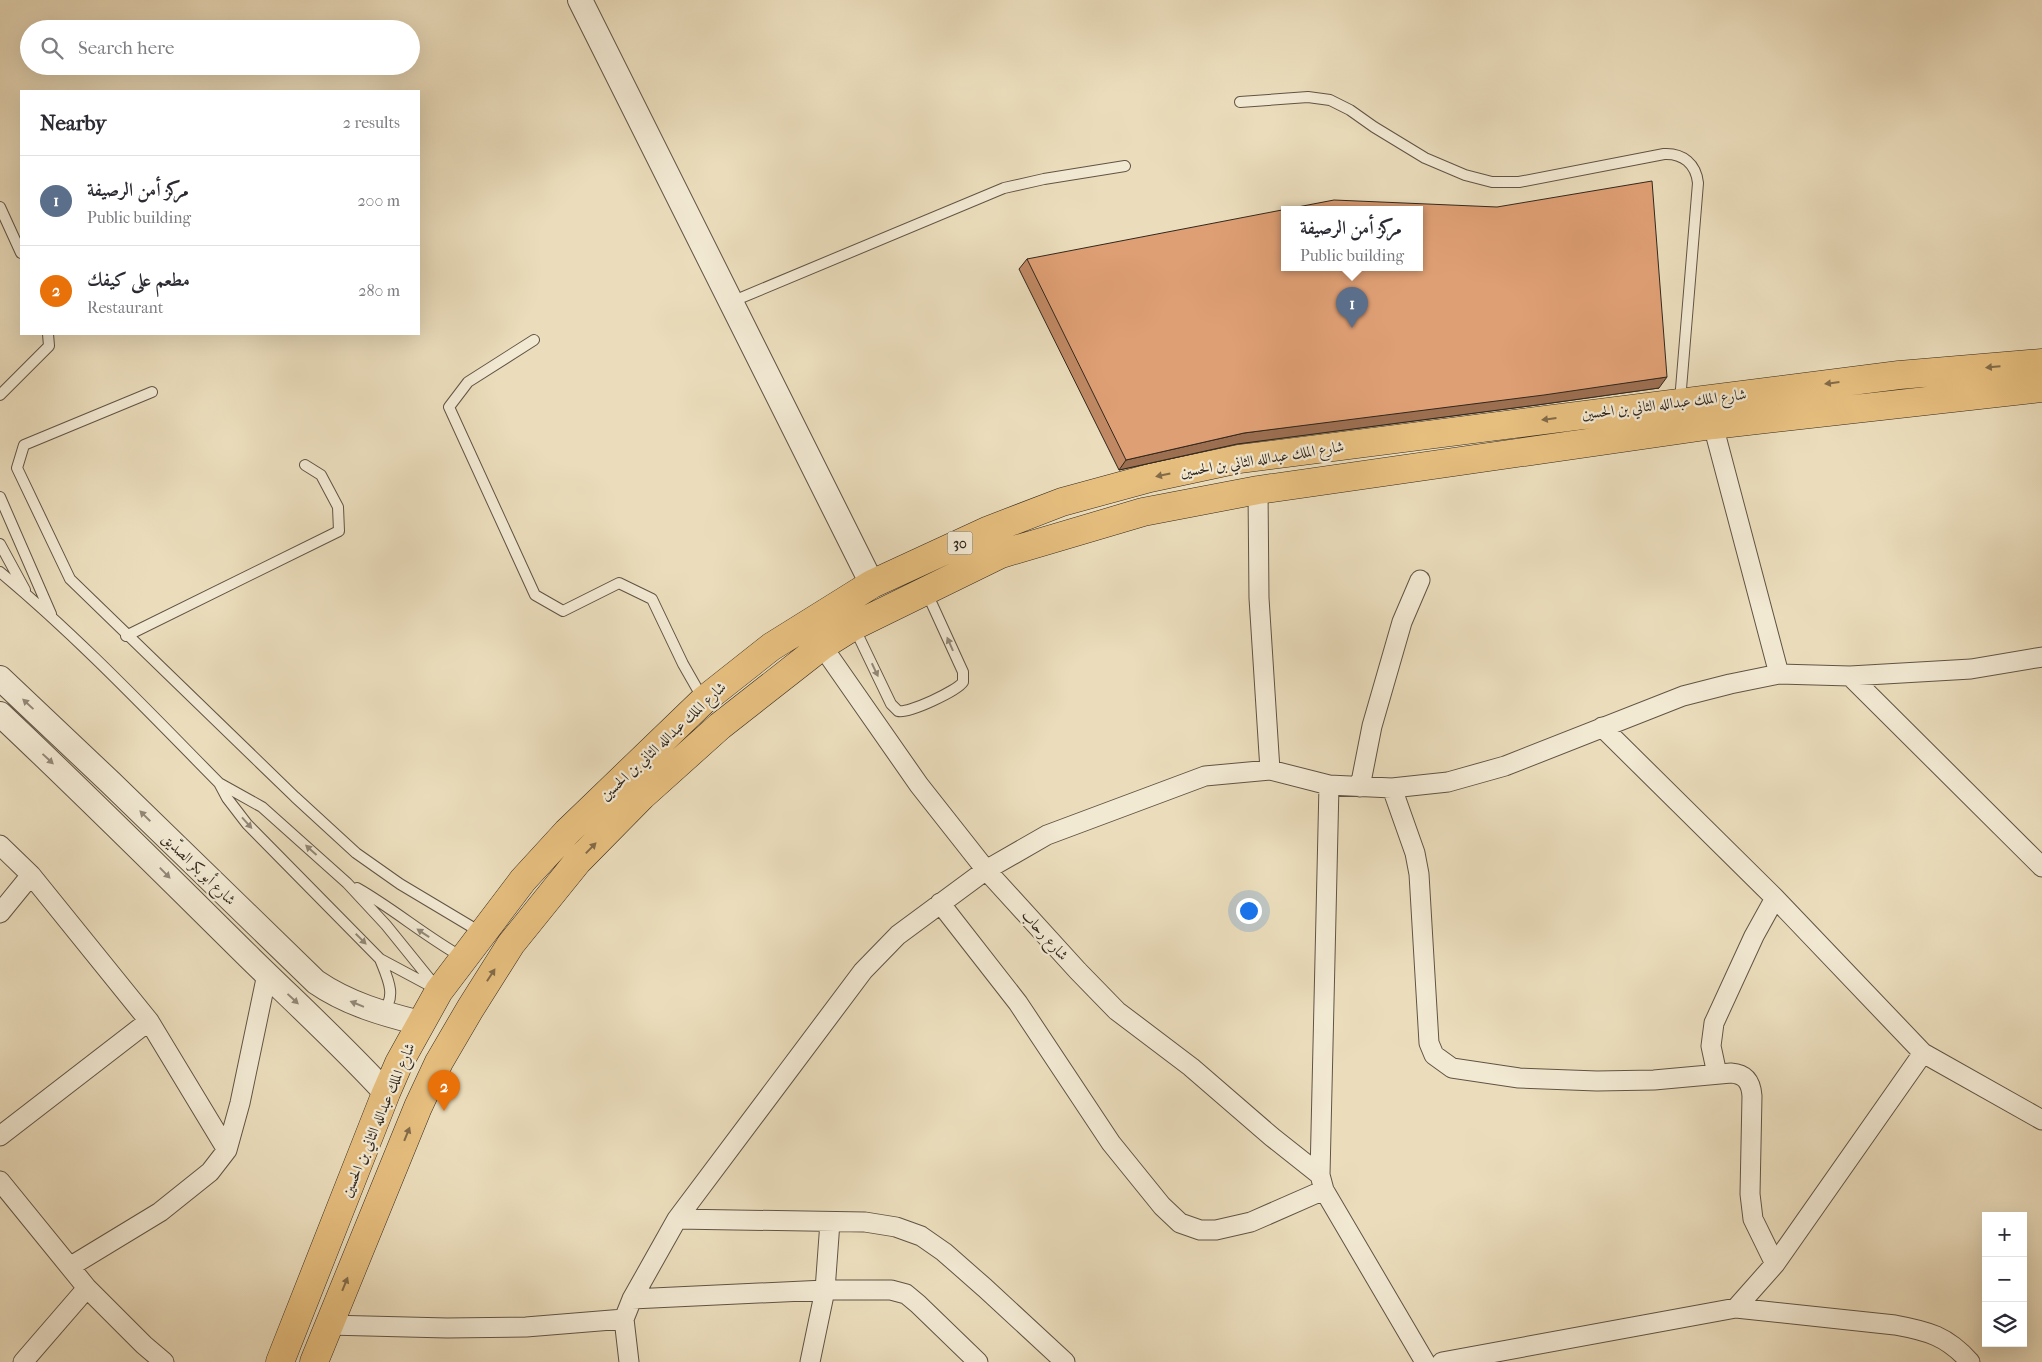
<!DOCTYPE html>
<html lang="en">
<head>
<meta charset="utf-8">
<style>
  body { margin:0; font-family:"IM FELL French Canon",Amiri,serif; background:#f7f7f7; color:#2b2b33 }
  .controls { position:absolute; right:15px; bottom:15px; display:grid; overflow:hidden; border-radius:0px; box-shadow:0 5px 20px #0002 }
  .controls button { width:45px; height:45px; display:grid; place-items:center; padding:0; border:0; border-bottom:1px solid #e1e1e2; background:#fff; color:#2b2b33; font:25px sans-serif }
  .you { position:absolute; left:1248px; top:910px; width:18px; height:18px; margin:-12px; border:4px solid #fff; border-radius:50%; background:#1a73e8; box-shadow:0 0 0 8px #1a73e833 }
  .badge { display:grid; place-items:center; width:32px; height:32px; border-radius:50%; background:#8f2418; color:#fff; font-size:16px; font-weight:700 }
  .pin { position:absolute; translate:-50% -41px; filter:drop-shadow(0 1px 2px #0008) }
  .pin::after { content:''; position:absolute; top:26px; width:18px; height:15px; background:inherit; clip-path:polygon(0 0,100% 0,50% 100%) }
  .popup { position:absolute; left:1281px; top:206px; width:142px; height:65px; box-sizing:border-box; display:grid; place-content:center; border-radius:0px; background:#fff; filter:drop-shadow(0 1px 4px #0005); font-size:16px; white-space:nowrap; color:#7c7c81 }
  .popup b { font-size:19px; color:#2b2b33 }
  .popup::after { content:''; position:absolute; left:50%; top:100%; margin-left:-10px; border:10px solid transparent; border-top-color:#fff }
  .list { margin:0; padding:0; list-style:none }
  h2 { display:flex; justify-content:space-between; align-items:center; height:65px; margin:0; padding:0 20px; font-size:21px }
  h2 small { font-size:16px; font-weight:400; color:#7c7c81 }
  .list li { display:grid; grid-template-columns:32px 1fr auto; gap:15px; align-items:center; box-sizing:border-box; height:90px; padding:0 20px; border-top:1px solid #e1e1e2 }
  .list b { display:block; font-size:19px; white-space:nowrap }
  .list p { margin:0; font-size:16px; white-space:nowrap; color:#7c7c81 }
  .list em { font-size:16px; font-style:normal; color:#7c7c81 }
  .icon { flex:none; width:28px; height:28px; fill:none; stroke:currentColor; stroke-width:2; stroke-linecap:round; stroke-linejoin:round }
  .map { position:relative; flex:none; width:2042px; height:1362px; overflow:hidden }
  .search { position:absolute; background:#fff; box-shadow:0 5px 20px #0002; left:20px; top:20px; width:400px; height:55px; display:flex; align-items:center; gap:12px; box-sizing:border-box; padding:0 18px; border-radius:28px; color:#7c7c81; font-size:19px }
  .panel { position:absolute; background:#fff; box-shadow:0 5px 20px #0002; left:20px; top:90px; width:400px; height:245px; border-radius:0px }
  .map>svg:first-child { display:block }
</style>
</head>
<body>
<div class="map">
<svg width="2042" height="1362" viewBox="0 0 2042 1362">
  <rect width="100%" height="100%" fill="#ebddbc"/>
  <filter id="stains"><feTurbulence type="fractalNoise" baseFrequency=".004" numOctaves="4"/><feColorMatrix values="0 0 0 0 .2 0 0 0 0 .09 0 0 0 0 .02 0 0 0 .5 -.17"/></filter>
  <radialGradient id="worn" r=".72"><stop offset=".6" stop-color="#630" stop-opacity="0"/><stop offset="1" stop-color="#630" stop-opacity=".3"/></radialGradient>
  <g fill="none" stroke-linecap="round" stroke-linejoin="round">
    <defs>
      <path id="service" d="M1240,102l68,-5 22,3 20,10 24,17 51,31 40,17 27,7h27l145,-28c19,-1 32,10 34,29l-18,218
        M0,207l21,46
        M731,302l273,-114 40,-9 81,-13
        M534,340l-66,42 -19,25 86,188 28,16 56,-28 33,16 31,65 20,35
        M152,392l-128,53 -7,23 53,111 225,218 61,56 44,31 82,49
        M0,395l49,-49 -1,-12
        M0,497l51,117
        M0,544l25,46
        M0,572c78,65 148,139 219,211l8,15 20,26 133,135 58,31
        M854,627l37,77 7,7c10,3 59,-20 65,-29v-10l-37,-81
        M126,636l213,-105 -1,-24 -17,-32 -16,-10
        M219,783l43,24 85,76 39,42 51,63
        M357,888c37,21 69,49 107,70
        M380,959c7,18 18,38 2,53"/>
      <path id="minor" d="M1713,425l66,249
        M1258,490l1,108 11,172
        M822,646l97,139 67,85 92,101 39,40 74,56 81,70 48,38
        M1850,676l192,191
        M1602,727l173,171 148,155 119,67
        M1329,785l-9,390 4,15 101,172
        M1360,787l12,-61 30,-104 18,-42
        M1392,788l23,65 4,21 10,169 5,12 18,13 67,10 78,3 57,-1 77,-7c14,1 20,9 21,23l-2,98 3,25 22,45
        M0,845l31,30 118,146 78,129
        M940,903l78,100 93,140 51,63 18,17 20,7h16l35,-8 73,-32
        M0,913l31,-38
        M1717,1074l-6,-28 3,-23 40,-87 21,-38
        M0,1136l149,-115
        M0,1181l87,107 57,57 20,17
        M677,1219l188,3 31,5 25,9 23,16 41,36 80,74
        M71,1266l89,-54 50,-40 17,-22 13,-47 27,-129
        M632,1299l193,-9h66l15,4 12,10 60,58
        M1736,1308l39,-44 148,-211
        M328,1325l119,3 79,-1 98,-8
        M23,1362l64,-74
        M629,1362l-5,-43 8,-20 45,-80 186,-248 35,-36 88,-65 61,-35 158,-59 65,-6 59,15 63,3 56,-6 57,-16 178,-70 47,-12 49,-10 71,2 121,-7 71,-12
        M810,1362l15,-72 5,-68
        M1442,1362l294,-54 159,17c33,6 52,11 75,37"/>
      <path id="tertiary" d="M580,0l292,584
        M0,678l110,104 206,200c32,22 68,32 104,41
        M0,714c85,80 168,163 252,246 45,44 91,86 134,133"/>
      <path id="primary" d="M280,1362l106,-269 13,-30 40,-72 84,-111 44,-48 137,-132 67,-53 101,-63 117,-54 73,-28 88,-24 89,-19 660,-84 143,-12
        M314,1362l104,-255 21,-45 31,-53 41,-65 67,-83 64,-65 78,-70 102,-80 32,-20 147,-72 142,-42 115,-22 455,-65 329,-37"/>
    </defs>
    <use href="#service" stroke="#605445" stroke-width="12"/>
    <use href="#minor" stroke="#605445" stroke-width="21"/>
    <use href="#tertiary" stroke="#605445" stroke-width="26"/>
    <use href="#primary" stroke="#31271d" stroke-width="29"/>
    <use href="#service" stroke="#f2e9d3" stroke-width="10"/>
    <use href="#minor" stroke="#f2e9d3" stroke-width="19"/>
    <use href="#tertiary" stroke="#f2e9d3" stroke-width="24"/>
    <use href="#primary" stroke="#e6be7e" stroke-width="28"/>
  </g>
  <path fill="#c08964" stroke="#31271d" d="M1027,259l632,129 -122,17 -300,39 -118,26 -100,-201z"/>
  <path fill="#9c6f51" stroke="#31271d" d="M1667,377l-8,11 -122,17 -300,39 -118,26 7,-10 118,-27z"/>
  <path fill="#df9f74" stroke="#31271d" fill-rule="evenodd" d="M1652,181l15,196 -123,18 -300,38 -118,27 -99,-201 307,-59 163,7zM1284,209h136v58h-136z"/>
  <defs><path id="oneway-solid" d="M-6-.8H1V-3.2L6.5 0L1 3.2V.8H-6Z" transform="scale(1.25)"/></defs>
  <g fill="#826b49">
    <use href="#oneway-solid" transform="translate(1993 367) rotate(175)"/>
    <use href="#oneway-solid" transform="translate(1832 383) rotate(173)"/>
    <use href="#oneway-solid" transform="translate(1549 419) rotate(173)"/>
    <use href="#oneway-solid" transform="translate(1163 475) rotate(168)"/>
    <use href="#oneway-solid" transform="translate(591 848) rotate(-46)"/>
    <use href="#oneway-solid" transform="translate(491 975) rotate(-57)"/>
    <use href="#oneway-solid" transform="translate(407 1134) rotate(-68)"/>
    <use href="#oneway-solid" transform="translate(345 1284) rotate(-68)"/>
  </g>
  <g fill="#928878">
    <use href="#oneway-solid" transform="translate(950 644) rotate(-114)"/>
    <use href="#oneway-solid" transform="translate(875 670) rotate(65)"/>
    <use href="#oneway-solid" transform="translate(28 704) rotate(-137)"/>
    <use href="#oneway-solid" transform="translate(48 759) rotate(43)"/>
    <use href="#oneway-solid" transform="translate(145 816) rotate(-135)"/>
    <use href="#oneway-solid" transform="translate(247 823) rotate(48)"/>
    <use href="#oneway-solid" transform="translate(311 850) rotate(-138)"/>
    <use href="#oneway-solid" transform="translate(165 873) rotate(46)"/>
    <use href="#oneway-solid" transform="translate(423 933) rotate(-146)"/>
    <use href="#oneway-solid" transform="translate(361 939) rotate(45)"/>
    <use href="#oneway-solid" transform="translate(293 999) rotate(43)"/>
    <use href="#oneway-solid" transform="translate(357 1004) rotate(-158)"/>
  </g>
  <g text-anchor="middle" stroke-width="4.5" stroke-linejoin="round" paint-order="stroke">
    <rect fill="#f2e9d3" stroke="#6b6154" stroke-width="1" x="947.5" y="531.5" width="25" height="23" rx="4"/>
    <g font-size="14" font-weight="bold" fill="#31271d">
      <text x="960" y="548">30</text>
    </g>
    <g font-size="15" fill="#31271d" stroke="#f2e9d3">
      <text transform="translate(1664 404) rotate(-7)" y="5">شارع الملك عبدالله الثاني بن الحسين</text>
      <text transform="translate(1262 459) rotate(-9)" y="5">شارع الملك عبدالله الثاني بن الحسين</text>
      <text transform="translate(663 741) rotate(-43)" y="5">شارع الملك عبدالله الثاني بن الحسين</text>
      <text transform="translate(199 869) rotate(44)" y="5">شارع أبو بكر الصدّيق</text>
      <text transform="translate(1045 935) rotate(48)" y="5">شارع رحاب</text>
      <text transform="translate(378 1120) rotate(-67)" y="5">شارع الملك عبدالله الثاني بن الحسين</text>
    </g>
  </g>
  <rect width="100%" height="100%" filter="url(#stains)"/>
  <rect width="100%" height="100%" fill="url(#worn)"/>
</svg>
<div class="controls">
<button>+</button>
<button>−</button>
<button><svg class="icon" aria-label="layers" viewBox="0 0 24 24"><path d="M12 4l9 5-9 5-9-5zM3 14l9 5 9-5"/></svg></button>
</div>
<div class="you"></div>
<div class="pin badge" style="left:1352px;top:328px;background:#5c6f8a">1</div>
<div class="popup"><b>مركز أمن الرصيفة</b>Public building</div>
<div class="pin badge" style="left:444px;top:1111px;background:#e8710a">2</div>
<div class="search"><svg class="icon" aria-label="search" viewBox="0 0 24 24"><circle cx="10" cy="10" r="6"/><path d="M15 15l6 6"/></svg>Search here</div>
<section class="panel">
<h2>Nearby<small>2 results</small></h2>
<ul class="list">
<li><span class="badge" style="background:#5c6f8a">1</span><div><b>مركز أمن الرصيفة</b><p>Public building</p></div><em>200 m</em></li>
<li><span class="badge" style="background:#e8710a">2</span><div><b>مطعم على كيفك</b><p>Restaurant</p></div><em>280 m</em></li>
</ul>
</section>
</div>
</body>
</html>
